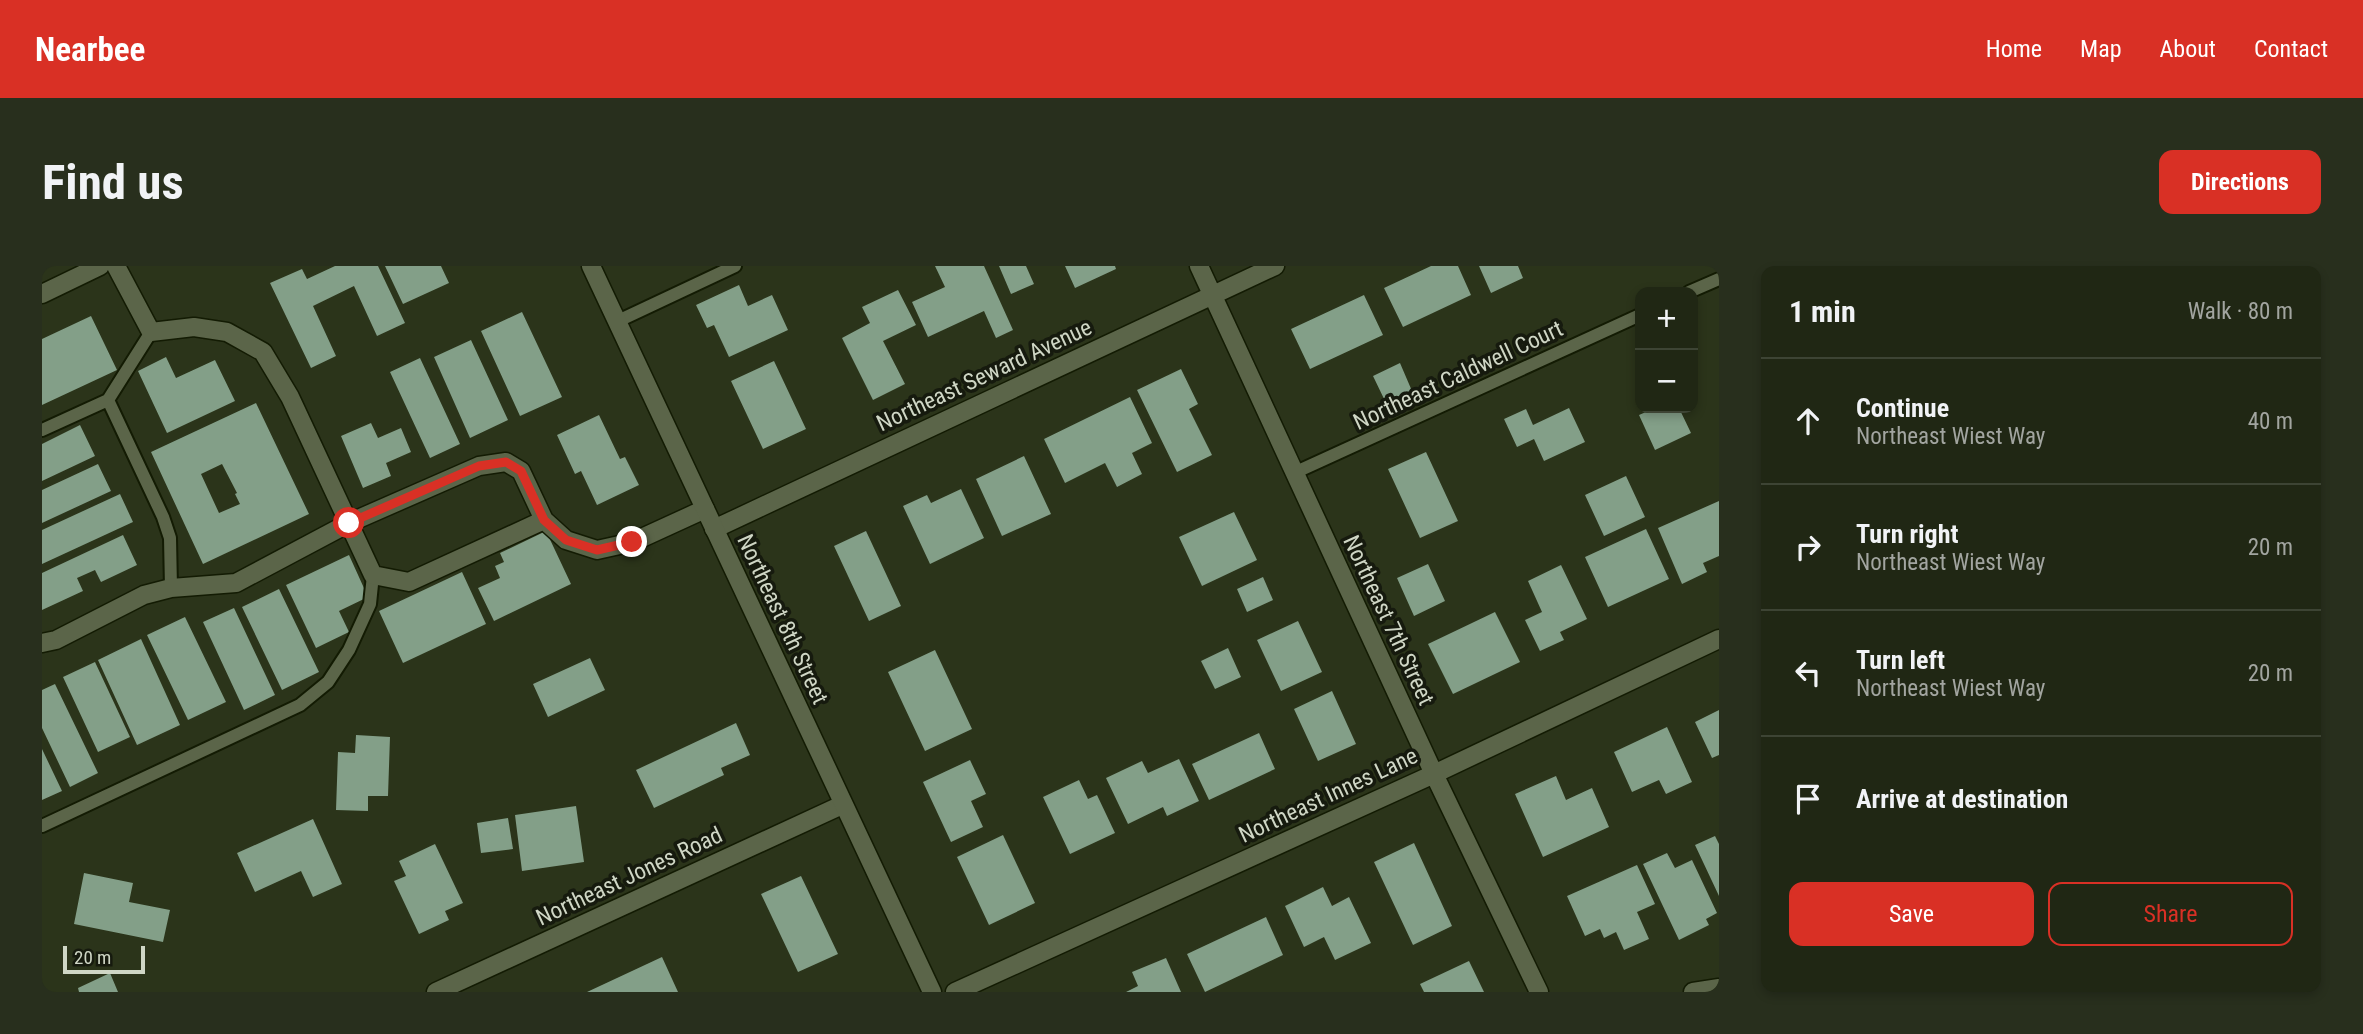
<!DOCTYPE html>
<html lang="en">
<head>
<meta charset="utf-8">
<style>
  body { margin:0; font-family:"Roboto Condensed",sans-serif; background:#282f1d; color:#f1f3f6 }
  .controls { position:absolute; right:21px; top:21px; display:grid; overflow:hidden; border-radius:14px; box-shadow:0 4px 10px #0003 }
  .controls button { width:63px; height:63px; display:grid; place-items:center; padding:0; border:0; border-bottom:2px solid #3d4434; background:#202714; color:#f1f3f6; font:35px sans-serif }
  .scale { position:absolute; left:21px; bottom:18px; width:82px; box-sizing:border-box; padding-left:7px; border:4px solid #cfd6c5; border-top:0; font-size:19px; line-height:24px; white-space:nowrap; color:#cfd6c5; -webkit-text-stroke:5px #161a0e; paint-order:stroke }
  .stop { position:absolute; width:21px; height:21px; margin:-16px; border:5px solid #d93025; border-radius:50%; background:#fff }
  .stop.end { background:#d93025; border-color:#fff; box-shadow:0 2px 7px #0008 }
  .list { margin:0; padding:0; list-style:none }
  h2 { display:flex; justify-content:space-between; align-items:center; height:91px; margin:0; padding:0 28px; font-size:30px }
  h2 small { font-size:23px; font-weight:400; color:#a2a5a0 }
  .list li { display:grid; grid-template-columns:46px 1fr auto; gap:21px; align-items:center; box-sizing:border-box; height:126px; padding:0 28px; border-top:2px solid #3d4434 }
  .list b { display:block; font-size:26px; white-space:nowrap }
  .list p { margin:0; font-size:23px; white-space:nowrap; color:#a2a5a0 }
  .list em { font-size:23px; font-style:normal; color:#a2a5a0 }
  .actions { display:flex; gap:14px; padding:21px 28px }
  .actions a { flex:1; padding:16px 0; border:2px solid #d93025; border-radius:14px; text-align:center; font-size:24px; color:#d93025 }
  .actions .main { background:#d93025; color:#fff }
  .icon { flex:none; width:38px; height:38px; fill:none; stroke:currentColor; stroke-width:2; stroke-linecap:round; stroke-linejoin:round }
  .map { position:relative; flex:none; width:1677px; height:726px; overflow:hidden; border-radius:14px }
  header { display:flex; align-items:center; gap:42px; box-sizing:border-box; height:98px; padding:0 35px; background:#d93025; color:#fff }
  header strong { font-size:33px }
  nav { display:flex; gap:38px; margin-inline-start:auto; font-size:24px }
  .intro { display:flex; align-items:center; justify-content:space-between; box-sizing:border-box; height:168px; padding:0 42px }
  h1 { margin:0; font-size:49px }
  .button { padding:18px 32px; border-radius:14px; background:#d93025; color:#fff; font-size:24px; font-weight:700 }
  main { display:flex; gap:42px; padding:0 42px }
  aside { flex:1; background:#202714; border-radius:14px; box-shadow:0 4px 10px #0003 }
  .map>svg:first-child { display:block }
</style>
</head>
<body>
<header>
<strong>Nearbee</strong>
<nav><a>Home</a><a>Map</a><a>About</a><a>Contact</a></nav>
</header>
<div class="intro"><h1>Find us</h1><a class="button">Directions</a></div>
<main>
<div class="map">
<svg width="1677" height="726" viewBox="0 0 1677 726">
  <rect width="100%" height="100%" fill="#2b341a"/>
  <path fill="#839f88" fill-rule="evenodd" d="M293,0h43l27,57 -28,13 -23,-50 -41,20 23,50 -25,12 -41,-85 32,-14 5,10z
    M343,0h56l8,17 -46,21z
    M893,0h49l29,64 -17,8 -12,-27 -56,26 -16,-35 33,-15z
    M957,0h27l8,18 -23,10z
    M1023,0h50l1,3 -41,19z
    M1389,0h27l13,29 -68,32 -19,-39z
    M1437,0h39l5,12 -32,15z
    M697,19l9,21 24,-11 16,35 -59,27 -15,-32 -7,3 -11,-23z
    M856,24l18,35 -33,16 22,43 -32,16 -31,-62 28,-15 -8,-16z
    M1322,29l19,40 -73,34 -19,-40z
    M480,46l40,85 -42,19 -39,-85z
    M49,50l26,54 -75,35v-66z
    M429,74l37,80 -38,18 -36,-81z
    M124,91l10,21 39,-18 20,41 -68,32 -29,-62z
    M378,92l40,86 -30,14 -40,-86z
    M732,95l32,68 -43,20 -32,-68z
    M1358,97l12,28 -26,12 -13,-27z
    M1139,103l17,35 -9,5 23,46 -35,17 -40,-82z
    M1088,131l22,46 -20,10 10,21 -25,13 -12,-24 -40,20 -21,-44z
    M214,137l53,111 -106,50 -52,-112zM180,198l15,29 -2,1 5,10 -21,9 -18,-39z
    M1527,142l16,34 -41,19 -10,-22 -17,8 -13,-28 22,-10 7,16z
    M1613,142h24l12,25 -36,17 -16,-35z
    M557,149l21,44 5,-2 14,28 -42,20 -16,-34 -6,3 -18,-39z
    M329,157l7,15 23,-10 10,24 -25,11 5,13 -28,12 -22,-52z
    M38,159l15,31 -53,25v-37z
    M1384,186l32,69 -38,17 -32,-69z
    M982,190l27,58 -49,22 -26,-57z
    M56,198l13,27 -69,32v-33z
    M1584,210l19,41 -41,19 -19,-41z
    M919,223l23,49 -54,26 -27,-58 24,-11 4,8z
    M78,228l13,28 -91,42v-34z
    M1677,235v55l-16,7 4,9 -25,12 -24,-56z
    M1192,246l23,48 -55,26 -23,-49z
    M1604,263l23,50 -61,28 -23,-50z
    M504,265l25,53 -77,37 -16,-33 22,-10 -5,-12 9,-4 -4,-9z
    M824,265l35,75 -32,15 -35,-75z
    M81,269l14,30 -36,17 -6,-12 -18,8 6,13 -41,19v-37z
    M307,289l19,42 -29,14 10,21 -33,16 -30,-63z
    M1386,298l17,37 -31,15 -17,-38z
    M1519,299l26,54 -27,13 4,8 -24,11 -15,-31 17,-8 -14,-31z
    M420,306l24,52 -83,39 -24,-52z
    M1221,311l10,23 -26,12 -10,-23z
    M237,323l40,83 -37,18 -40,-83z
    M192,342l41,87 -31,15 -41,-88z
    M1453,346l25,50 -67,32 -25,-50z
    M143,351l41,85 -38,18 -41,-85z
    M1256,355l24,51 -41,19 -24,-51z
    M99,373l39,86 -43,20 -39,-85z
    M1186,382l13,29 -26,12 -14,-28z
    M893,384l37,79 -47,22 -37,-79z
    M548,392l15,32 -57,27 -15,-33z
    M53,396l35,75 -32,15 -35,-75z
    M13,418l43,89 -28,14 -28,-59v-38z
    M1290,425l24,53 -38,17 -24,-52z
    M1677,444v45l-7,3 -17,-36z
    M694,457l14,32 -29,13 3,7 -70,33 -18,-38z
    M1625,461l25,55 -26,12 -7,-14 -27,12 -18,-40z
    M1217,467l16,36 -66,31 -17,-36z
    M314,469l34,2 -2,59h-20v15l-32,-1 2,-58 17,1z
    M0,483l20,42 -20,9z
    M1137,493l20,42 -32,15 -4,-9 -35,17 -22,-46 36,-17 6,12z
    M928,494l16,34 -15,7 12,26 -32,15 -28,-60z
    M1514,510l10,24 26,-12 17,39 -66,30 -28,-63z
    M1037,514l9,19 9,-4 18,38 -45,21 -27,-57z
    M534,540l8,56 -62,9 -7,-56z
    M466,552l5,31 -32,4 -4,-30z
    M271,553l29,65 -29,13 -12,-26 -46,21 -18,-39z
    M961,569l32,68 -46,22 -32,-68z
    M1673,570l4,8v52l-24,-51z
    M1372,577l38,83 -39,19 -39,-83z
    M393,578l28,59 -18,8 4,9 -30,14 -25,-53 12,-5 -7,-15z
    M1625,587l8,15 17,-8 25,53 -11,6 3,6 -30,15 -36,-76z
    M1595,599l18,39 -18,8 12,27 -25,11 -8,-18 -12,6 -4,-9 -15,7 -18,-40z
    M42,607l49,10 -4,19 41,8 -7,32 -89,-18z
    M759,610l37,78 -40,18 -37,-78z
    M1281,621l9,19 17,-9 22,46 -36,17 -11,-23 -20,10 -19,-41z
    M1224,651l17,38 -78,37 -18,-38z
    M620,691l16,35h-91z
    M1124,692l15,34h-55l12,-6 -6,-14z
    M1427,695l15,31h-60l-4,-8z
    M68,707l8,19h-39l-1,-4z"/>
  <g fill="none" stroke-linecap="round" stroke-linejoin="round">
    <defs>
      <path id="lane" d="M1647,26l30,-13
        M576,55l117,-55
        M66,134l55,117 7,21 1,50
        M0,164l66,-30 43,-68
        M1252,207l346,-158
        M0,560l258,-121 28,-23 21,-32 21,-46 3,-29"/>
      <path id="street" d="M74,0l35,66 43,-5 33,5 36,20 27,45 83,178 36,7 135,-62
        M1157,0l235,508 105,218
        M0,28l58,-28
        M672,263l561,-263
        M0,377l14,-3 88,-45 27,-7 65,-5 113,-60 130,-57 27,-4 15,9 23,49 22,20 31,10 36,-8 72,-33
        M394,726l406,-187
        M913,726l479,-218 285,-135
        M1651,726l26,-4"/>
      <path id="secondary" d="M549,0l341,726"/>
    </defs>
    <use href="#lane" stroke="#131b03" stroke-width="16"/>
    <use href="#street" stroke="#131b03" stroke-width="21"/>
    <use href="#secondary" stroke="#131b03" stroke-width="21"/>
    <use href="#lane" stroke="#5b6549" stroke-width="12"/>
    <use href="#street" stroke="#5b6549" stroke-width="18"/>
    <use href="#secondary" stroke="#5b6549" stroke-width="18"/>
  </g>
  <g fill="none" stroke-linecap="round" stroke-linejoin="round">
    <path stroke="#d93025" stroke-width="9" d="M307,257l130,-57 27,-4 15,9 23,49 22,20 31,10 35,-8"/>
  </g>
  <g text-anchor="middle" stroke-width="7" stroke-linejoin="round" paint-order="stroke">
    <g font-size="23" fill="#cfd6c5" stroke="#161a0e">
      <text transform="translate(942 109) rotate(-25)" y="8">Northeast Seward Avenue</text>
      <text transform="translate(1416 109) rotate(-25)" y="8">Northeast Caldwell Court</text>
      <text transform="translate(741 353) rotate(65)" y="8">Northeast 8th Street</text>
      <text transform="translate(1347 354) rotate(65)" y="8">Northeast 7th Street</text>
      <text transform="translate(1286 529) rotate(-25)" y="8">Northeast Innes Lane</text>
      <text transform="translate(587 610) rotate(-25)" y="8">Northeast Jones Road</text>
    </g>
  </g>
</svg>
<div class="controls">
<button>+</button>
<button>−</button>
</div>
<div class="scale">20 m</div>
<div class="stop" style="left:307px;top:257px"></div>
<div class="stop end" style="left:590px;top:276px"></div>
</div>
<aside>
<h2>1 min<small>Walk · 80 m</small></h2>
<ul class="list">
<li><svg class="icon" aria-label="ahead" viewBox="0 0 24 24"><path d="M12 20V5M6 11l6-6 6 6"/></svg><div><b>Continue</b><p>Northeast Wiest Way</p></div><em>40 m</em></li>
<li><svg class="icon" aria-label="right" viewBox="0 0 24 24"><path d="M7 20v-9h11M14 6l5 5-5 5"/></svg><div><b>Turn right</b><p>Northeast Wiest Way</p></div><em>20 m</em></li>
<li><svg class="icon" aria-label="left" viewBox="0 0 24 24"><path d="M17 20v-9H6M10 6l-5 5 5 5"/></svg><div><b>Turn left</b><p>Northeast Wiest Way</p></div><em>20 m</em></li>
<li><svg class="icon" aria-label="arrive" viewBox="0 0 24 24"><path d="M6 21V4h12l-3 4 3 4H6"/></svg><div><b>Arrive at destination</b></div></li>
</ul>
<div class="actions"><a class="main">Save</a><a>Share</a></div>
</aside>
</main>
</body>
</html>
